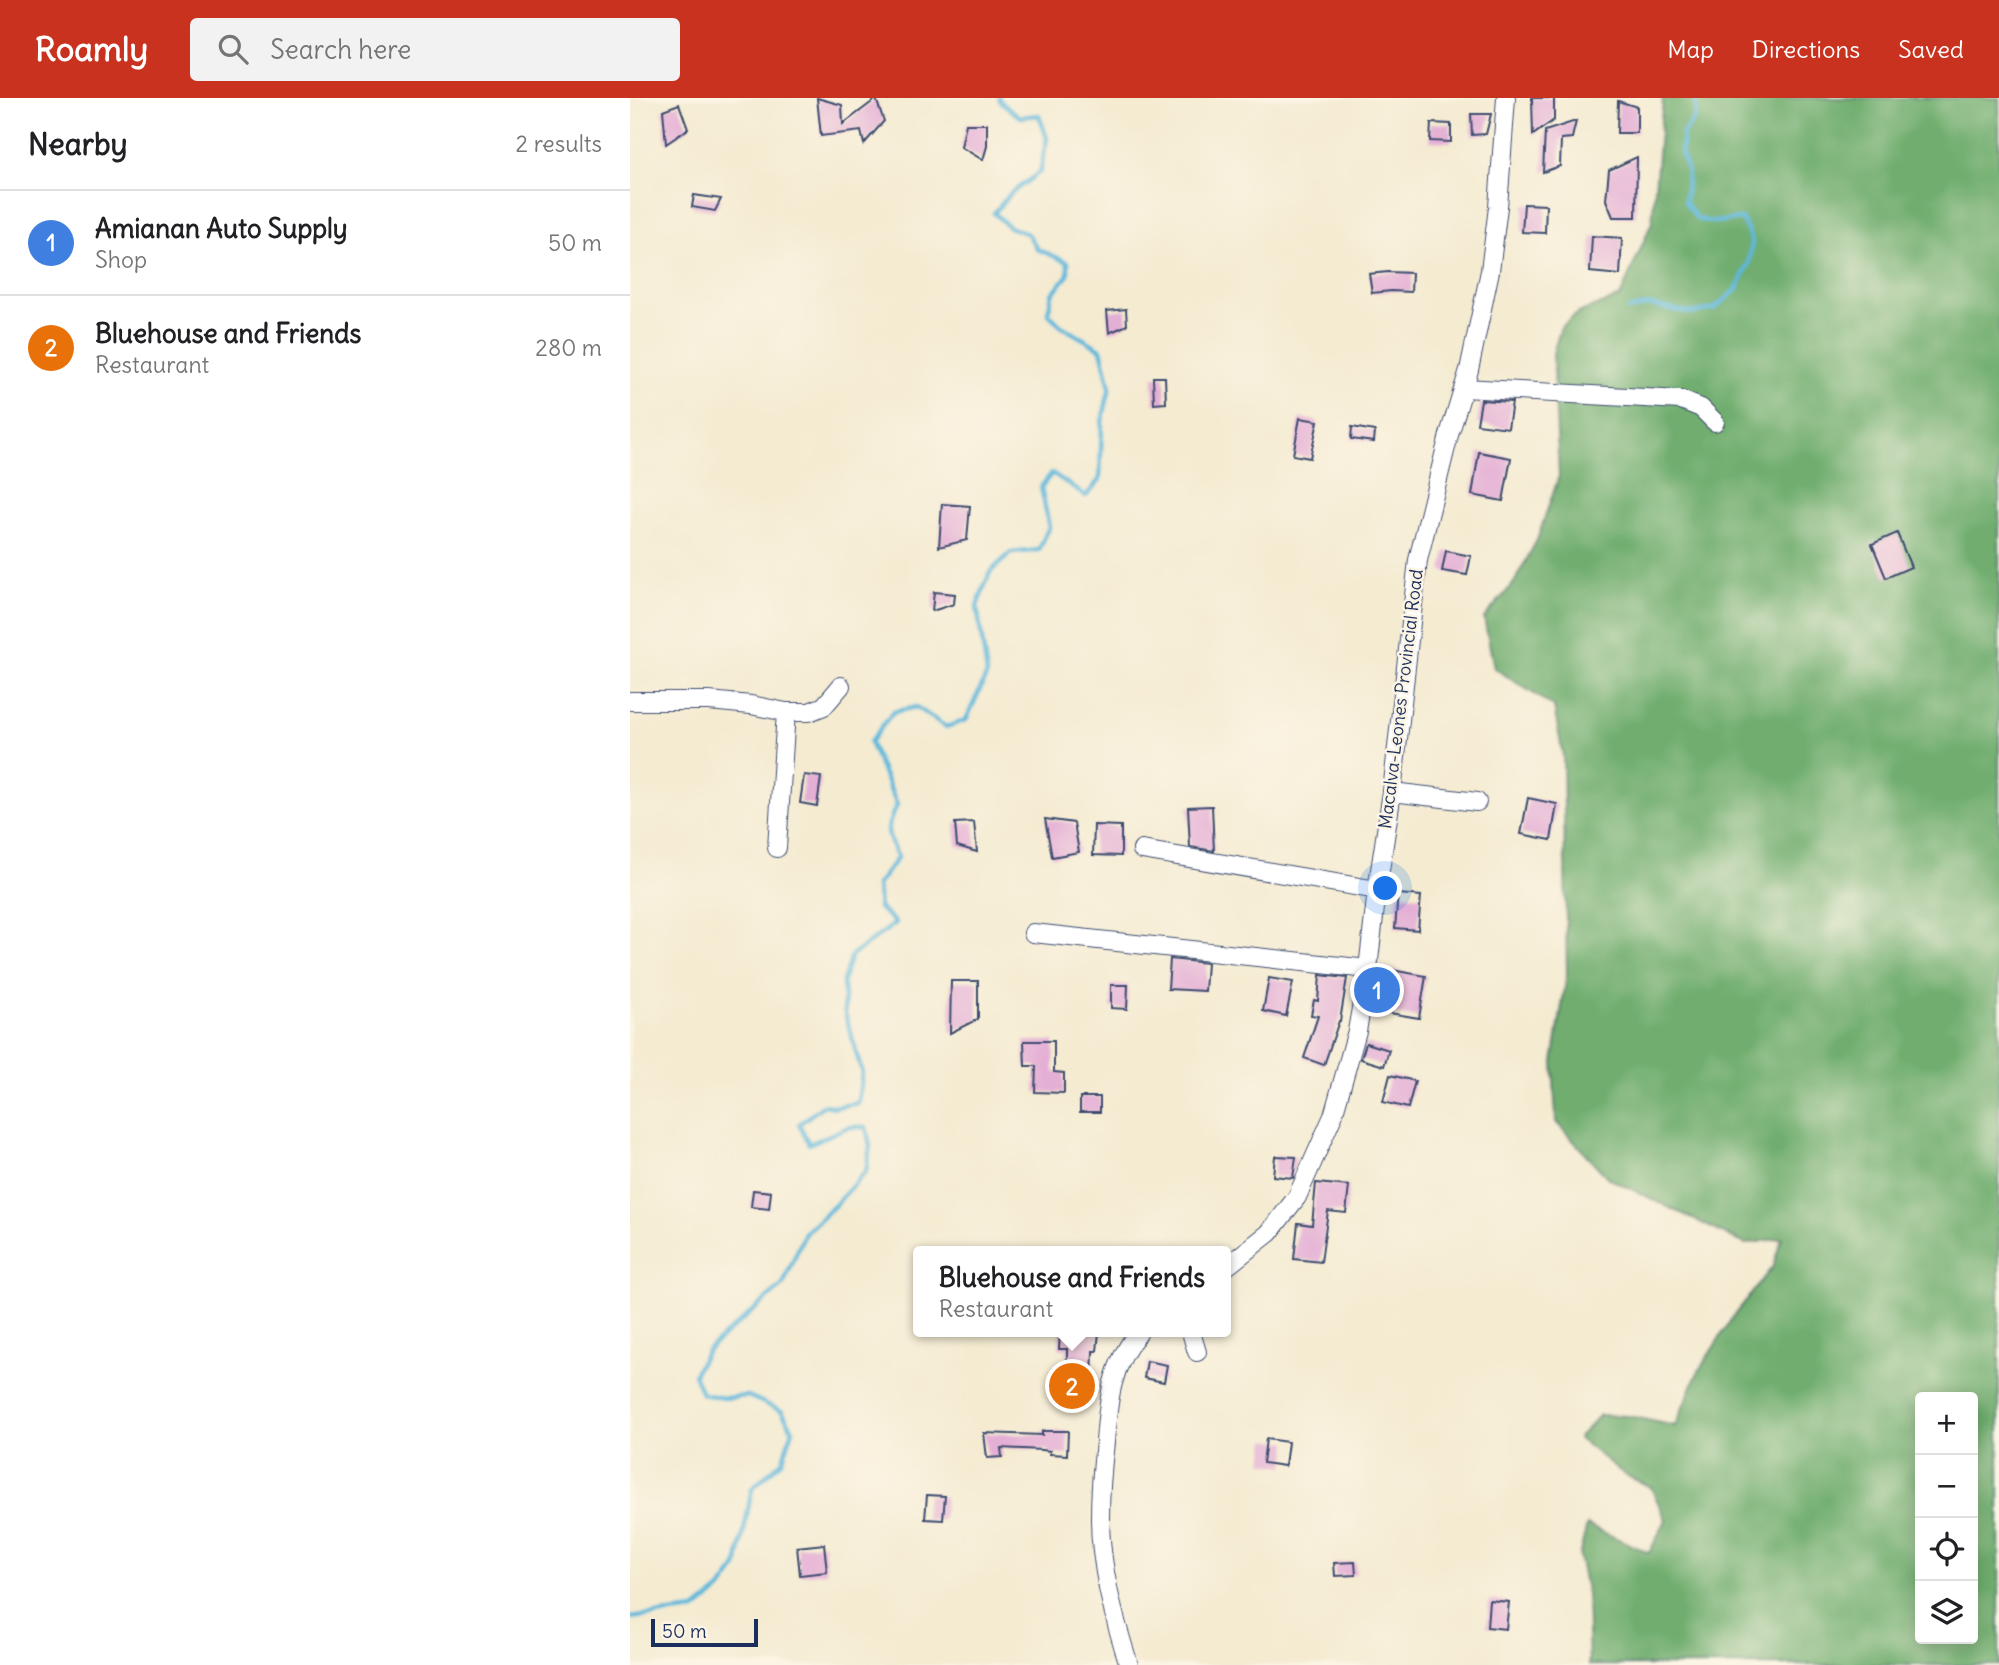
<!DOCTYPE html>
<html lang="en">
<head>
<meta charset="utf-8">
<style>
  :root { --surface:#fff; --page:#f2f2f2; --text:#202124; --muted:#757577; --line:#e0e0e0; --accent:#c8321e }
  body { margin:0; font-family:Delius,sans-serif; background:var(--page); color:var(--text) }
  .controls { position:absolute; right:21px; bottom:21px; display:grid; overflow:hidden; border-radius:7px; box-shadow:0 4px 18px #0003 }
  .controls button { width:63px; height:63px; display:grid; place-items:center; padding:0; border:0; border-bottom:2px solid var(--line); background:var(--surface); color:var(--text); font:35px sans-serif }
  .scale { position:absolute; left:21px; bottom:18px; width:107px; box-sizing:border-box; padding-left:7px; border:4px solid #1b2f5e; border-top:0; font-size:19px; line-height:24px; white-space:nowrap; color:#1b2f5e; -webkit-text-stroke:5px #fcf5e5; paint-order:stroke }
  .you { position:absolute; left:756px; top:791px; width:24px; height:24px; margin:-18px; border:5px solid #fff; border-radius:50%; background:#1a73e8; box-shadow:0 0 0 10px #1a73e833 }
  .badge { display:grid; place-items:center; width:46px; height:46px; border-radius:50%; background:var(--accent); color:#fff; font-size:23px; font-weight:700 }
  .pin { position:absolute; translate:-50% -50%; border:4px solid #fff; box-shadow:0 2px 7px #0006 }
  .popup { position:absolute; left:283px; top:1148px; width:318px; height:91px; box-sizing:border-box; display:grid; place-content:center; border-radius:7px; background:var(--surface); filter:drop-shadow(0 2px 5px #0005); font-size:23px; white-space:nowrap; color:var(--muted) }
  .popup b { font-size:26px; color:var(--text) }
  .popup::after { content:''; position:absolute; left:50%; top:100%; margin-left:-14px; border:14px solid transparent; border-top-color:var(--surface) }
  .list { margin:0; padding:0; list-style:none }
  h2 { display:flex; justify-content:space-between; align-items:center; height:91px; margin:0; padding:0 28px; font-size:30px }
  h2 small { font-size:23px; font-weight:400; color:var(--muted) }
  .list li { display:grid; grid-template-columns:46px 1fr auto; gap:21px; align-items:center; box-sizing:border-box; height:105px; padding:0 28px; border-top:2px solid var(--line) }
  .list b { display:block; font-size:26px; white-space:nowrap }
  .list p { margin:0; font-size:23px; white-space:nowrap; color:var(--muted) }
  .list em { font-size:23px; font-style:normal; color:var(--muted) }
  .icon { flex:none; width:38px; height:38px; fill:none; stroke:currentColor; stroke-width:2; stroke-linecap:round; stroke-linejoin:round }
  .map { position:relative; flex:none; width:1369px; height:1567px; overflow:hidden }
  header { display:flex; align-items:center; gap:42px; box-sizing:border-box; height:98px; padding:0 35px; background:var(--accent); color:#fff }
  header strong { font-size:33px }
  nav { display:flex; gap:38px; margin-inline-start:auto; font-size:24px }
  .search { width:490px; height:63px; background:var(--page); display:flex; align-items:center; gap:18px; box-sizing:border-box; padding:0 24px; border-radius:7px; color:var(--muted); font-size:26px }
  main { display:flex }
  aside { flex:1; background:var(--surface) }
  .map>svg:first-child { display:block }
  .forest { fill:#70ad6e; stroke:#466e66; stroke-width:2; fill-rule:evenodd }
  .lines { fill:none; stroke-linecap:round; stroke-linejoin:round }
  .stream { stroke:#5db8db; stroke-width:4.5 }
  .building { fill:#e4afd5 }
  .minor-casing { stroke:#3c4b6f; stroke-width:20 }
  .minor { stroke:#fff; stroke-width:18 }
  .labels { text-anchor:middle; stroke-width:5; stroke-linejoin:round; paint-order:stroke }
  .street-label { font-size:18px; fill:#1b2f5e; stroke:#fcf5e5 }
</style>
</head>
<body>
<header>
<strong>Roamly</strong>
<div class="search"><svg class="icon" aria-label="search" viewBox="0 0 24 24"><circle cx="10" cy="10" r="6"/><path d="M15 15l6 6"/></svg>Search here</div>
<nav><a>Map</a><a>Directions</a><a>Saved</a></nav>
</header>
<main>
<aside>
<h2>Nearby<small>2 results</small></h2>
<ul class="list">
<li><span class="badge" style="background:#3f7fe0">1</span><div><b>Amianan Auto Supply</b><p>Shop</p></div><em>50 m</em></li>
<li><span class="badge" style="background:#e8710a">2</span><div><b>Bluehouse and Friends</b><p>Restaurant</p></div><em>280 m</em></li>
</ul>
</aside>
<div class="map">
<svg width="1369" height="1567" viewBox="0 0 1369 1567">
  <rect width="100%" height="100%" fill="#fcf5e5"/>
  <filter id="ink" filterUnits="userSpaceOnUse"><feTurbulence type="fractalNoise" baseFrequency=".0143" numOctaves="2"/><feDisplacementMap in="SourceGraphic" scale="14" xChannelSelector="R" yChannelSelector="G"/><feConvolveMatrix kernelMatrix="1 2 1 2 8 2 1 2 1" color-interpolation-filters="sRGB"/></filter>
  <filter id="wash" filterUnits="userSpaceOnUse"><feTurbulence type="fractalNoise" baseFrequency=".00686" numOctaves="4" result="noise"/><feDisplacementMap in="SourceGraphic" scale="28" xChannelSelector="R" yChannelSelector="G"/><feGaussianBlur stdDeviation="1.57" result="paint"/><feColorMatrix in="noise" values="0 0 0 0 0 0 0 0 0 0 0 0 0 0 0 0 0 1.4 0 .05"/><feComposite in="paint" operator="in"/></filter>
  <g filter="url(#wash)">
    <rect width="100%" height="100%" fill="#f4ebd1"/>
    <!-- forest -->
    <path class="forest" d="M1033 0H1369V1567H959L957 1496 949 1458 957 1427 1019 1455 1036 1422 1021 1389 995 1377 948 1340 970 1317 999 1318 1045 1328 1068 1274 1102 1220 1143 1168 1152 1140 1115 1146 978 1080 926 1024 923 964 937 876 933 658 924 609 864 570 854 520 884 485 907 442 929 378 923 255 931 229 948 215 990 199 1022 124ZM1290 1299H1343V1541H1290Z"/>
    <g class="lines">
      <!-- stream -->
      <g class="stream">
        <path d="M998 212 1019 207 1061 215 1084 211 1106 192 1119 166 1122 143 1112 121 1083 124 1067 121 1055 104 1058 74 1051 55 1053 35 1065 19 1066 0"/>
        <path d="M0 1520 65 1512 90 1492 107 1469 122 1391 152 1363 163 1332 152 1313 118 1298 94 1300 72 1296 64 1276 77 1252 153 1187 175 1135 204 1108 236 1073 240 1048 236 1029H218L179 1046 169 1026 194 1007 206 1009 228 1005 232 975 215 915 213 883 221 858 266 825 249 810 247 787 268 759C255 736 255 730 267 707L240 644 263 614 286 609 316 629 336 622 357 576 347 508 360 474 381 455 409 452 419 429 411 389 422 375 456 398 470 381 472 324 480 289 471 251 431 228 418 215 422 196 438 177V164L407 151 398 136 379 129 364 115 381 95 410 74 417 40 409 17 390 19 371 4 369 0"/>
      </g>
    </g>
    <g id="blocks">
      <!-- building -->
      <g class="building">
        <path d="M187 0 212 7 213 26 246 1 254 23 234 46 231 33 191 38Z"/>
        <path d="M902 0H924V22L903 37Z"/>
        <path d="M988 3 1007 9V35H987Z"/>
        <path d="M49 6 58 31 36 46 33 12Z"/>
        <path d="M841 16H861L856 36 842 37Z"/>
        <path d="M946 23 942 40 931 41 930 68 913 74 915 33Z"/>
        <path d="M801 25 821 26V44L800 43Z"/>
        <path d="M336 26H357V48L353 62 331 49Z"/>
        <path d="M1007 59 1006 119H983L976 102 979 72Z"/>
        <path d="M64 97 91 101 85 113 62 109Z"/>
        <path d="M894 106 916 107 915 135 892 134Z"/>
        <path d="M962 138 992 140 990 177 960 174Z"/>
        <path d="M758 174 782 175 781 194 761 193 742 195 739 176Z"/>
        <path d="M496 211 497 227 479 235 477 213Z"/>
        <path d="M523 279H535L536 305 524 306Z"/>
        <path d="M851 302 882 304 878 330 847 326Z"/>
        <path d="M670 320 688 323 680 360 663 357Z"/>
        <path d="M722 329 745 333 744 344 721 341Z"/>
        <path d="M849 354 881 360 873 403 842 397Z"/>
        <path d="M312 406 340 408 337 442 309 449Z"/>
        <path d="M1267 435 1281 469 1256 480 1242 446Z"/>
        <path d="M816 453 841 458 837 477 812 473Z"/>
        <path d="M304 494 325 496 324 506 302 513Z"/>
        <path d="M174 677 191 679 187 708 170 705Z"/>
        <path d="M898 700 927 706 921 742 891 736Z"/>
        <path d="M582 708 584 753 560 749 558 709Z"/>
        <path d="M415 721 444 725 449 754 422 759Z"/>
        <path d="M344 724 347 754 327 748 325 725Z"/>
        <path d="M464 727 491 728V758L463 757Z"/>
        <path d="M768 796 791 798 788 832 765 830Z"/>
        <path d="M540 861 577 865 575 893 538 891Z"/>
        <path d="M750 870 796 878 789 920 742 912Z"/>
        <path d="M690 877 717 880 710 923H709L694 967 674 960 688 918 681 917 684 902 688 903Z"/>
        <path d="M639 880 663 884 656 918 633 913Z"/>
        <path d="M321 883H348V921L320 935Z"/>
        <path d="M481 887H498L497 911 481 910Z"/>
        <path d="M394 943H424V974L434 975V995L405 994 406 968H395Z"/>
        <path d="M736 945 759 952 754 968 731 961Z"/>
        <path d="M760 977 785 983 778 1010 753 1004Z"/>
        <rect x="450" y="999" width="20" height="15"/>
        <path d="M645 1058 666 1059 663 1080 643 1078Z"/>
        <path d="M686 1085 719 1088 716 1115 698 1113 691 1164 664 1161 668 1125 682 1127Z"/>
        <path d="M123 1092 141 1094 139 1111 121 1109Z"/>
        <path d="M430 1234H469L467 1253H463L462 1281H437V1251H429Z"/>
        <path d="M517 1263 537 1267 534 1284 514 1280Z"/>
        <path d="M412 1333H438L437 1357 420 1356V1353L412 1352 371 1350 372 1359 357 1360 354 1335 412 1337Z"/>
        <path d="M636 1341 658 1344 655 1368 633 1365Z"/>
        <path d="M297 1397 315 1398 313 1422 295 1421Z"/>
        <path d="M194 1446 197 1474 170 1477 167 1449Z"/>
        <path d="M725 1464 726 1477 705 1478 704 1465Z"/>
        <path d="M859 1502 879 1504 876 1531 857 1529Z"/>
      </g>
    </g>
  </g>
  <g filter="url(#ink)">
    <use href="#blocks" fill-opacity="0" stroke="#3c4b6f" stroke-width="2"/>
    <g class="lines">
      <defs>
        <g id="minor">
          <path d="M834 290 1051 302 1071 310 1085 324"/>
          <path d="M0 603H79L121 607 156 614H179L194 608 211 588"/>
          <path d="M762 694 847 704"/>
          <path d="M147 750 156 614"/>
          <path d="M512 752 747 792"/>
          <path d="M403 835 738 871"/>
          <path d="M596 1169 639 1135 667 1099 703 1018 727 933 738 871 747 792 762 694 788 462 819 337 839 272 860 173 868 109 876 0"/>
          <path d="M561 1234 567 1254"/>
          <path d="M499 1567C484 1520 470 1469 470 1420 470 1395 472 1369 475 1344 478 1303 481 1267 509 1234"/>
        </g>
      </defs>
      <!-- minor casing -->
      <use href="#minor" class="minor-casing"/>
      <!-- minor -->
      <use href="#minor" class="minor"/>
    </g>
  </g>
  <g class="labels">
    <!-- street labels -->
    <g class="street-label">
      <text transform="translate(771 601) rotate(-83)" y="6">Macalva-Leones Provincial Road</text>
    </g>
  </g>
</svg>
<div class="controls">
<button>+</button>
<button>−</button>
<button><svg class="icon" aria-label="locate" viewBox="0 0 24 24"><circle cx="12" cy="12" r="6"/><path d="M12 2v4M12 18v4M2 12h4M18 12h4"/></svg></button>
<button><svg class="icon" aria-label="layers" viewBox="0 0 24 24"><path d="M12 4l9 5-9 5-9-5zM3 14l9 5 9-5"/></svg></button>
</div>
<div class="scale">50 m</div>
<div class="you"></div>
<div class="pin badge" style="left:747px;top:892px;background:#3f7fe0">1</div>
<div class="pin badge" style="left:442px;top:1288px;background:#e8710a">2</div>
<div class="popup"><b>Bluehouse and Friends</b>Restaurant</div>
</div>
</main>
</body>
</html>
